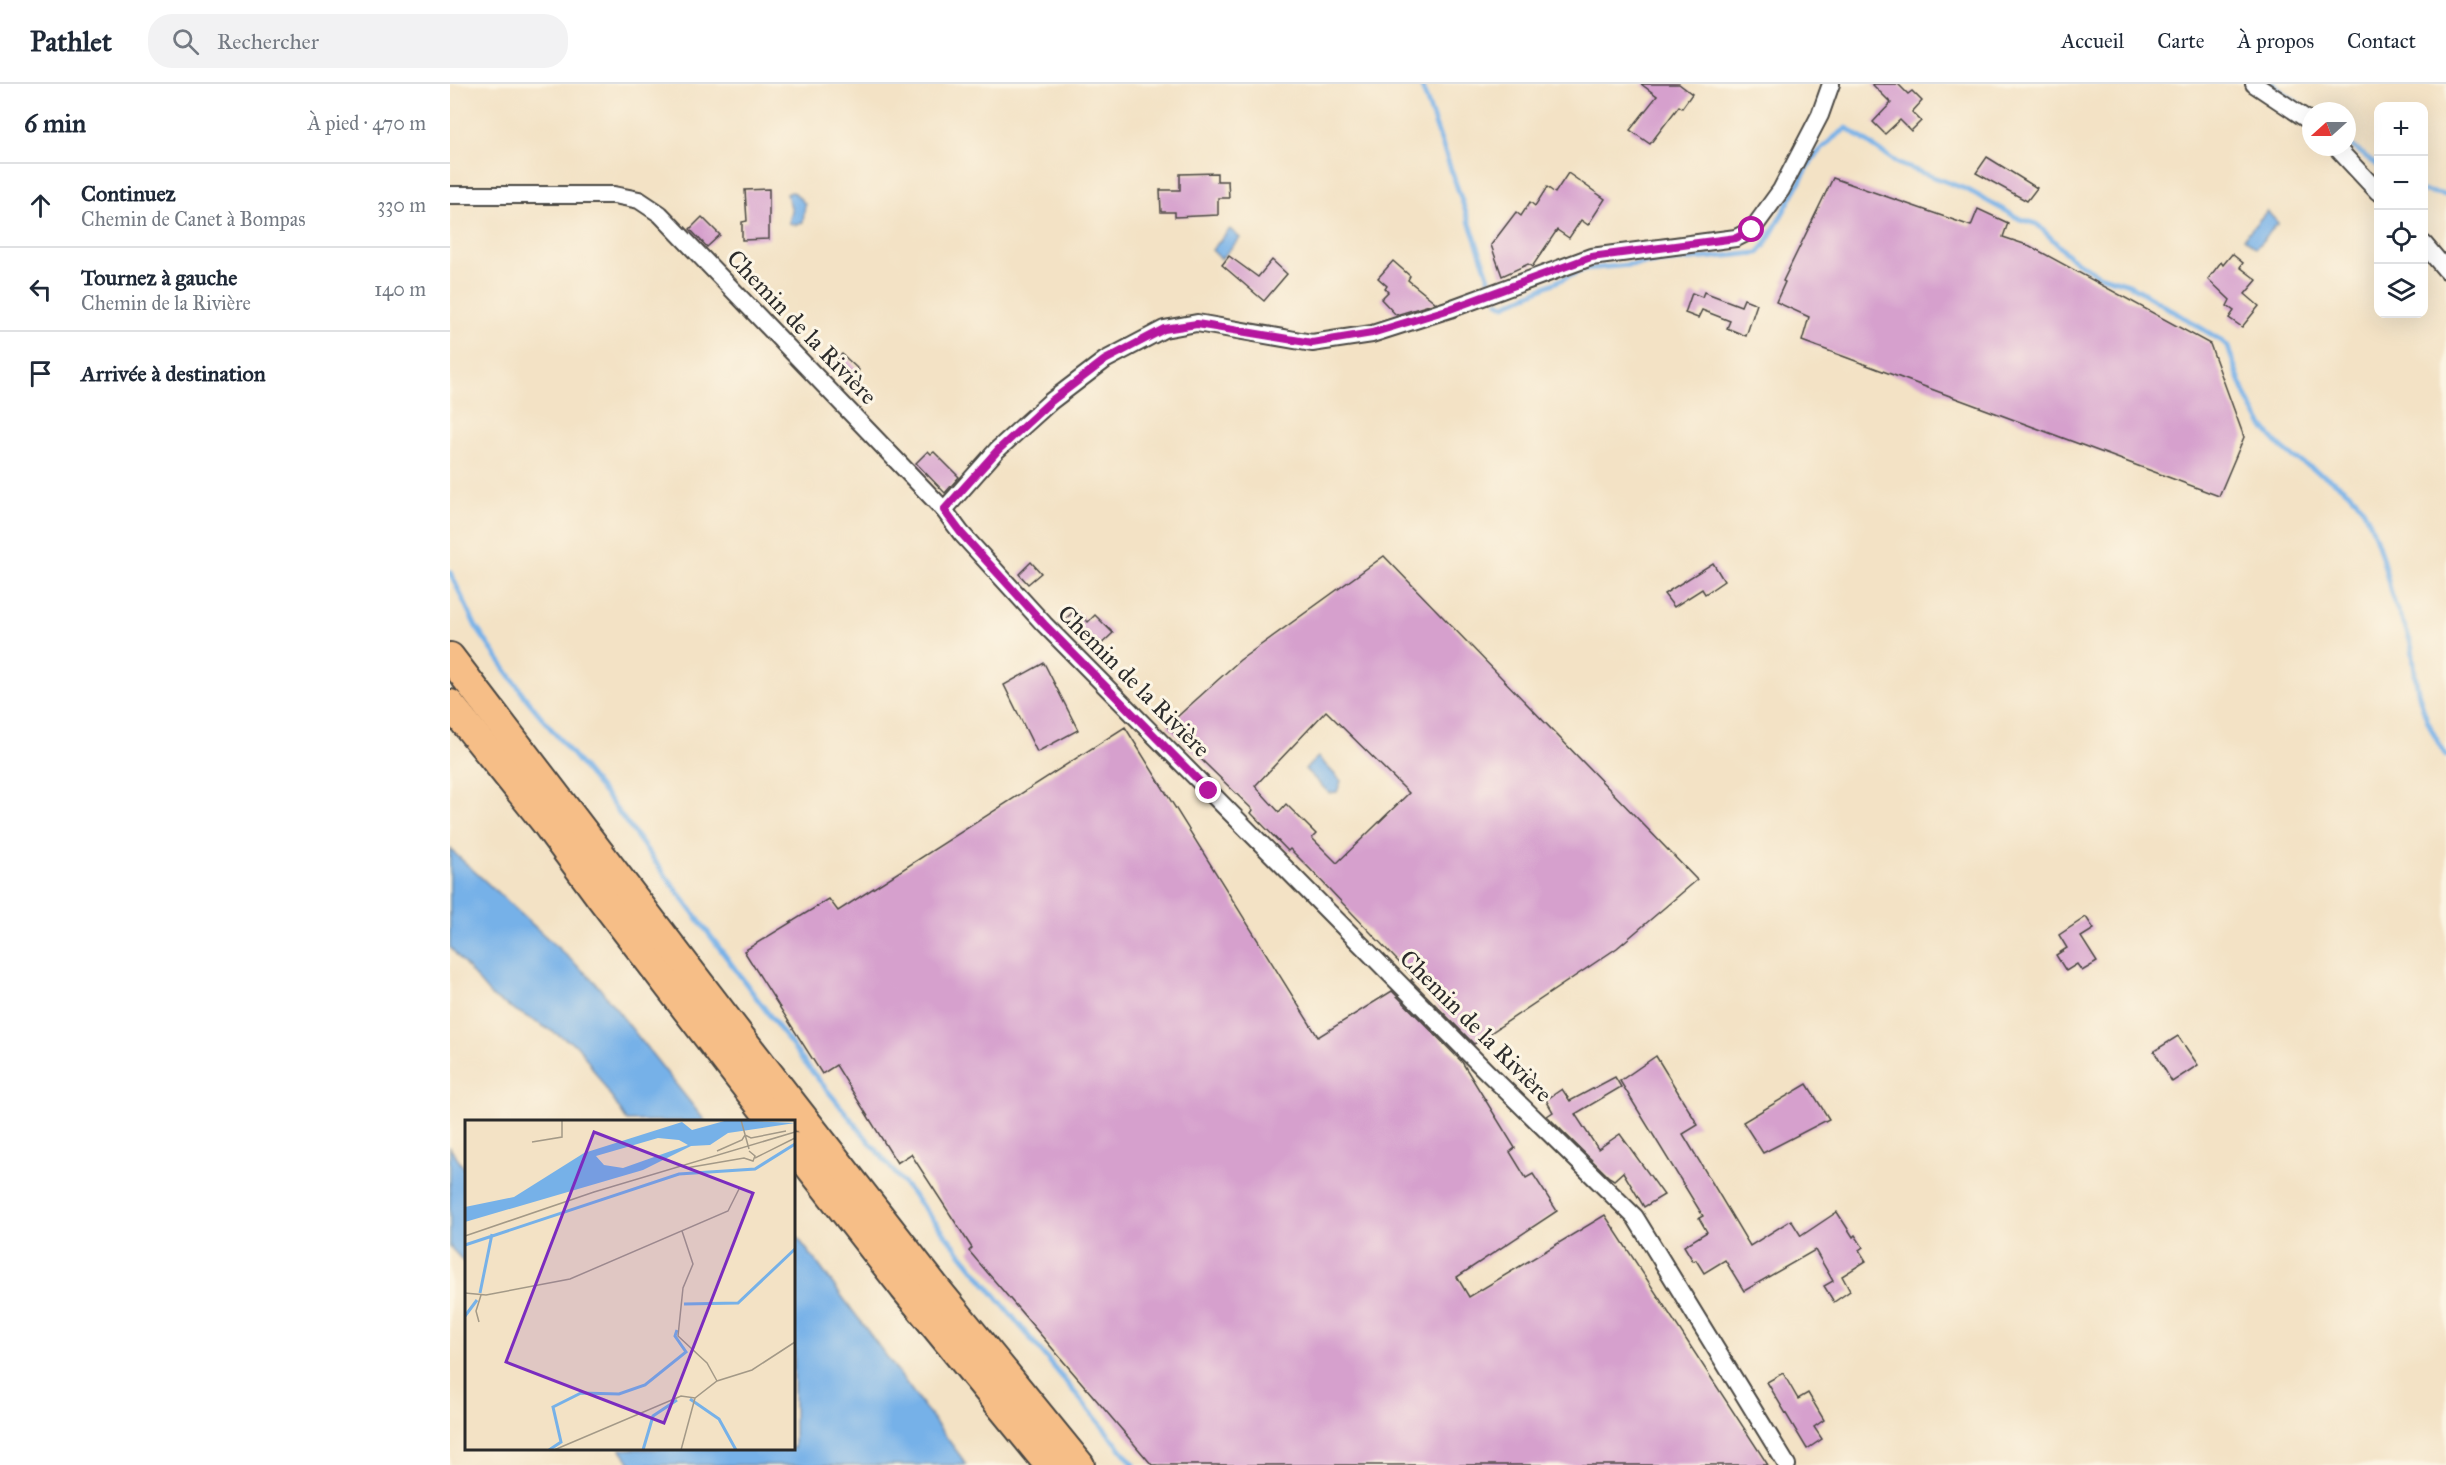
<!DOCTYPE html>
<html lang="fr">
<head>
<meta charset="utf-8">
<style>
  :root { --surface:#fff; --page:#f2f2f3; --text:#1f2937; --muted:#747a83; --line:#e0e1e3 }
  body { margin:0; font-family:"IM FELL Great Primer",serif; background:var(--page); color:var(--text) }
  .controls { position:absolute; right:18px; top:18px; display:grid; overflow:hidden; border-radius:12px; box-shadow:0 6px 24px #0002 }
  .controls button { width:54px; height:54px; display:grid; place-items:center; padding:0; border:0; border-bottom:2px solid var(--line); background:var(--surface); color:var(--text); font:30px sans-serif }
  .compass { position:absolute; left:1852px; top:18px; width:54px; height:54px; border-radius:50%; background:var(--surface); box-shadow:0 6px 24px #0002; rotate:249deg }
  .stop { position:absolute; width:18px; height:18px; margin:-14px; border:4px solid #b5179e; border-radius:50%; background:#fff }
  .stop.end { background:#b5179e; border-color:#fff; box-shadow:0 2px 6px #0008 }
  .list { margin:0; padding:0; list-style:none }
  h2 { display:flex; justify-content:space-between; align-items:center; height:78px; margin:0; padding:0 24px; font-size:26px }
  h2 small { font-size:20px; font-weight:400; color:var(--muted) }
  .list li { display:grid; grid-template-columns:39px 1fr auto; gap:18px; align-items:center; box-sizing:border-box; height:84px; padding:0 24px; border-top:2px solid var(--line) }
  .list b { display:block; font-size:22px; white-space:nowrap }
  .list p { margin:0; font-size:20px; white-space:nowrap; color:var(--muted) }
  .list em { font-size:20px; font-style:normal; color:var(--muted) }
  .icon { flex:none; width:33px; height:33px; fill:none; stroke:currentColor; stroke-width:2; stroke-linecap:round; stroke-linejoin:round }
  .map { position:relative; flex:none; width:1996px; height:1381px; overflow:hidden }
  header { display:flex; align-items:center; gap:36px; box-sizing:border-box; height:84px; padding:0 30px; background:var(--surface); border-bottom:2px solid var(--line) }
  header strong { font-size:28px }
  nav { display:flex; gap:33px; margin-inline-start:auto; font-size:21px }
  .search { width:420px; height:54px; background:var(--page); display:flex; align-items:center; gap:15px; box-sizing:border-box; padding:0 21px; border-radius:24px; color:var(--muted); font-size:22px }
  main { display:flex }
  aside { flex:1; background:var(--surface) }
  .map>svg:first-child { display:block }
  .water { fill:#76b1e8; stroke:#506e8a; stroke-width:1.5 }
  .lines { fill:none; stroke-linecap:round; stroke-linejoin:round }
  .stream { stroke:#76b1e8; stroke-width:5 }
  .building { fill:#d6a0cd; fill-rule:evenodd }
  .minor-casing { stroke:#494642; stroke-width:20 }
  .trunk-casing { stroke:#494642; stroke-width:32 }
  .minor { stroke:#fff; stroke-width:16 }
  .trunk { stroke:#f6be87; stroke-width:28 }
  .route { stroke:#b5179e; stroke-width:8 }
  .labels { text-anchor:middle; stroke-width:6; stroke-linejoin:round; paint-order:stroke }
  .street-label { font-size:24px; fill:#2b2b2b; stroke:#fcf5e5 }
  .inset-river { fill:none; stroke:#76b1e8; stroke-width:3 }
  .inset-road { fill:none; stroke:#a39987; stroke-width:1.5 }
  .view { fill:#7b2cbf; fill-opacity:0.15; stroke:#7b2cbf; stroke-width:3 }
  .inset-edge { fill:none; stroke:#2b2b2b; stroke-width:3 }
</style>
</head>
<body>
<header>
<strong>Pathlet</strong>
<div class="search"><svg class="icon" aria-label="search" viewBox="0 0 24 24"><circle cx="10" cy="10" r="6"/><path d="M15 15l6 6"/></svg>Rechercher</div>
<nav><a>Accueil</a><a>Carte</a><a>À propos</a><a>Contact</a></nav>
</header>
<main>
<aside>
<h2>6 min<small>À pied · 470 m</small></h2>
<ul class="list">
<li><svg class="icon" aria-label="ahead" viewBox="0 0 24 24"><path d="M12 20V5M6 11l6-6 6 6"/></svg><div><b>Continuez</b><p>Chemin de Canet à Bompas</p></div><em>330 m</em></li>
<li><svg class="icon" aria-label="left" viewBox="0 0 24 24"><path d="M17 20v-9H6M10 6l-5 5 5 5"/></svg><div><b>Tournez à gauche</b><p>Chemin de la Rivière</p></div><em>140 m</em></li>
<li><svg class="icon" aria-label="arrive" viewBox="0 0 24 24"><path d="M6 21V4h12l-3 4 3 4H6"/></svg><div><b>Arrivée à destination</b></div></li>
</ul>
</aside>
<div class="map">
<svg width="1996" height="1381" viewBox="0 0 1996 1381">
  <rect width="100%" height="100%" fill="#fcf5e5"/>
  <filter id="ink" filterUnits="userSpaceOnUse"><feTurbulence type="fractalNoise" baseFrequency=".0167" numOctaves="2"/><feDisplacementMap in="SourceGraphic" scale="12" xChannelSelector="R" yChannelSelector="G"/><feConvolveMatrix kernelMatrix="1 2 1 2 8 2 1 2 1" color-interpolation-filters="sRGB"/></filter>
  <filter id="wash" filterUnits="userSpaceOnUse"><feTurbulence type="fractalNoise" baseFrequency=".008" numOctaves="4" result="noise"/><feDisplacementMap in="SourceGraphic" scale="24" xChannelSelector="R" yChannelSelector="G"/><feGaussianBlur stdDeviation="1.35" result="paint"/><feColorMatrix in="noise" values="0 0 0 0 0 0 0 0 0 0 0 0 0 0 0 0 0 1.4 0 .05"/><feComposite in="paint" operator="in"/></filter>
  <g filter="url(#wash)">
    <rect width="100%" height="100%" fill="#f3e2c5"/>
    <!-- water -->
    <g class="water">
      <path d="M341 108 345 109 355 120 353 138 346 141 339 139 342 127 337 110Z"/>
      <path d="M1817 127 1828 139 1806 164 1794 154Z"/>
      <path d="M780 145 790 154 771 175 762 166Z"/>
      <path d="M868 673 891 697 887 708 879 709 855 685Z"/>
      <path d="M0 765 144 897 255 1037H177L128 962 42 913 0 863Z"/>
      <path d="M0 1064 16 1087V1180L0 1163Z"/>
      <path d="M344 1149 368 1180 517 1381H182L170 1365 344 1364Z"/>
    </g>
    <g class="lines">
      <!-- stream -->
      <g class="stream">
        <path d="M971 0 1039 194"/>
        <path d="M1822 0 1848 20"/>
        <path d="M1897 58 1928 82"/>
        <path d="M1974 107 1996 111"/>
        <path d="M1048 218 1055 221 1135 185 1308 169 1315 161 1363 74 1382 55 1397 44 1449 80 1518 106 1570 135 1587 140 1620 173 1631 180 1649 191 1679 200 1772 257 1778 263C1791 303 1807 347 1842 372 1862 386 1895 400 1909 419 1925 441 1935 483 1941 509 1946 527 1957 543 1961 560 1964 572 1964 585 1966 597 1971 626 1981 647 1996 672"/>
        <path d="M0 488 26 543 75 613 158 714 355 979 684 1381"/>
      </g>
    </g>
    <g id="blocks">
      <!-- building -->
      <g class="building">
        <path d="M1191 0H1229L1242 10 1232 24 1229 22 1200 60 1180 46 1207 12Z"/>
        <path d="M1422 0H1448L1458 10 1462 7 1472 17 1462 28 1471 37 1461 47 1450 36 1435 50 1423 38 1441 19Z"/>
        <path d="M1537 73 1587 104 1577 117 1526 89Z"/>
        <path d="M767 89V97H778L779 114H768V131L725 133V128H711L710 106H730V90Z"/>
        <path d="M1118 89 1155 115 1138 141 1131 136 1119 154 1107 146 1082 183 1078 180 1052 192 1041 161 1066 128 1071 132 1080 118 1085 122 1097 103 1105 109Z"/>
        <path d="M1383 94 1521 142 1528 125 1558 139 1553 153 1580 162 1760 260 1794 353 1769 412 1352 257 1359 233 1326 218 1335 198 1333 197Z"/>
        <path d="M319 105V155L292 156V138L297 137 295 106Z"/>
        <path d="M252 133 270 151 257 163 240 145Z"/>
        <path d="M1782 170 1793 179 1790 183 1807 196 1795 210 1809 222 1792 243 1779 234 1784 227 1777 222 1780 216 1758 195 1771 178 1773 181Z"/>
        <path d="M779 172 808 193 822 176 837 190 814 217 772 181Z"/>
        <path d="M943 177 960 192 958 196 986 219 946 231 931 215 938 208 935 205 937 202 928 194Z"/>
        <path d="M1254 208 1291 222 1294 215 1307 220 1296 252 1277 244 1280 237 1252 226 1248 234 1235 229 1242 209 1252 213Z"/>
        <path d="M392 270 409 286 395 299 379 283Z"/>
        <path d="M478 367 481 370 484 368 509 393 495 409 466 379Z"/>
        <path d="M934 472 1247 796 1167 864 1024 960 961 896 964 894 860 785 840 765 838 767 801 729 803 726 717 642 790 576ZM876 627 959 709 887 779 862 754 866 750 836 720 829 728 805 702Z"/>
        <path d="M581 478 591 489 578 500 569 490Z"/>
        <path d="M1263 479 1274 497 1255 510 1252 505 1224 523 1214 510Z"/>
        <path d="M626 526 638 538 645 531 663 549 645 566 615 535Z"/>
        <path d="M594 579 628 646 587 668 554 601Z"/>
        <path d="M675 643 868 953 942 907 1012 978 1065 1064 1060 1068 1076 1094 1083 1090 1107 1127 1007 1193 1019 1213 1155 1131 1318 1381H702L519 1167 522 1164 461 1070 447 1079 386 981 372 990 294 867 379 815 388 827Z"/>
        <path d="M1636 833 1644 845 1631 853 1647 878 1632 887 1627 880 1616 887 1606 871 1617 864 1609 851Z"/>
        <path d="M1728 952 1748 981 1722 998 1704 967Z"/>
        <path d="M1206 972 1248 1041 1233 1050 1300 1162 1341 1136 1351 1152 1387 1128 1403 1153 1405 1151 1413 1163 1409 1166 1416 1177 1392 1192 1400 1207 1384 1218 1374 1202 1383 1197 1365 1166 1294 1207 1275 1176 1254 1189 1246 1176 1243 1177 1234 1162 1257 1148 1249 1134 1253 1132 1170 997Z"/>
        <path d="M1165 993 1171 1003 1125 1030 1148 1065 1170 1050 1214 1111 1194 1123 1173 1088 1164 1096 1159 1093 1097 1032 1103 1028 1096 1016 1112 1005 1120 1017Z"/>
        <path d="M1357 1000 1379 1035 1313 1069 1293 1038Z"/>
        <path d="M1333 1289 1348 1315 1358 1309 1374 1336 1364 1343 1372 1355 1357 1365 1317 1298Z"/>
      </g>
    </g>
  </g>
  <g filter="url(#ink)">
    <use href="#blocks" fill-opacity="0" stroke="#494642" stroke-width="1.5"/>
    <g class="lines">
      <defs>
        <g id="minor">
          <path d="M1804 0 1861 38"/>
          <path d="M1886 63 1928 108"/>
          <path d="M0 111H164L189 116 210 130 494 426 511 449 594 540 1036 987 1185 1133 1337 1381"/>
          <path d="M1974 160 1996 186"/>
          <path d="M494 426 547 366 600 318 655 276 714 245 747 239 862 259 922 250 1000 225 1141 173 1286 154 1302 146 1331 106 1370 31 1381 0"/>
        </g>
        <g id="trunk">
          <path d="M0 573 298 963 485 1203 630 1381"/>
          <path d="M0 620 95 738 151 814 323 1038"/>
          <path d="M344 1063 454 1204 599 1381"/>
        </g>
      </defs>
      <!-- minor casing -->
      <use href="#minor" class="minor-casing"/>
      <!-- trunk casing -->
      <use href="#trunk" class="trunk-casing"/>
      <!-- minor -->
      <use href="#minor" class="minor"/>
      <!-- trunk -->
      <use href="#trunk" class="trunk"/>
    </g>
  </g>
  <g class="lines" filter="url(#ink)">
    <!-- route -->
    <path class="route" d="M759 707 594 540 511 449 494 426 548 366 600 318 655 276 714 245 747 240 862 259 922 249 1000 225 1141 173 1286 154 1302 146"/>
  </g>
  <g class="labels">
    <!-- street labels -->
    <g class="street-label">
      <text transform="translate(352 243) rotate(46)" y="8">Chemin de la Rivière</text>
      <text transform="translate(684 597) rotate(45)" y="8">Chemin de la Rivière</text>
      <text transform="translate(1026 942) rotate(45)" y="8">Chemin de la Rivière</text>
    </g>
  </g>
  <!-- overview -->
  <g transform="translate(15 1036)">
    <rect width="330" height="330" fill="#f3e2c5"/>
    <path d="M263 0 330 3 263 13 245 25 226 26 178 50 0 102V87L49 77 119 33 217 2 227 10ZM193 18 214 20 223 25 158 48 139 45 131 36Z" fill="#76b1e8" fill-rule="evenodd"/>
    <path class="inset-river" d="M0 125 214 54 290 49 330 24M15 173 27 114M219 184 273 183 330 129M0 196 12 180M225 279 254 299 271 330M84 330 96 322 88 287 116 273 154 274 180 265 221 232 210 216 212 210M178 330 188 296 212 280"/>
    <path class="inset-road" d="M276 0 284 29M67 22 97 17V0M252 31 277 20 280 15 286 18 321 11M290 38 330 18M221 48 279 38 288 41 290 36 284 31M217 111 228 144 218 168 213 216 242 243 252 261M0 116 129 72 330 12M0 173 21 175 105 159 263 91 275 67M14 202 11 191 16 175M89 330 216 276 230 278 252 261 287 250 330 222M216 330 230 278"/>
    <path class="view" d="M129 12 288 73 199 303 41 242Z"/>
    <rect width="330" height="330" class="inset-edge"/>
  </g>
</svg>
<div class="controls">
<button>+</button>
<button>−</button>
<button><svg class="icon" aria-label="locate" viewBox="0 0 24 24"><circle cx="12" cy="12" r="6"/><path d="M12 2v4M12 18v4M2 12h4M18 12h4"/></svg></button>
<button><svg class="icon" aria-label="layers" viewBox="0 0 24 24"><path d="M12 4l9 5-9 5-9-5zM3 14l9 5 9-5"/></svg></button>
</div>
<svg class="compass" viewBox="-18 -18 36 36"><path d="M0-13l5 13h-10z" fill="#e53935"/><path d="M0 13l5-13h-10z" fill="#747a83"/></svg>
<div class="stop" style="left:1302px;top:146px"></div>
<div class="stop end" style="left:759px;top:707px"></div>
</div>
</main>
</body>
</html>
